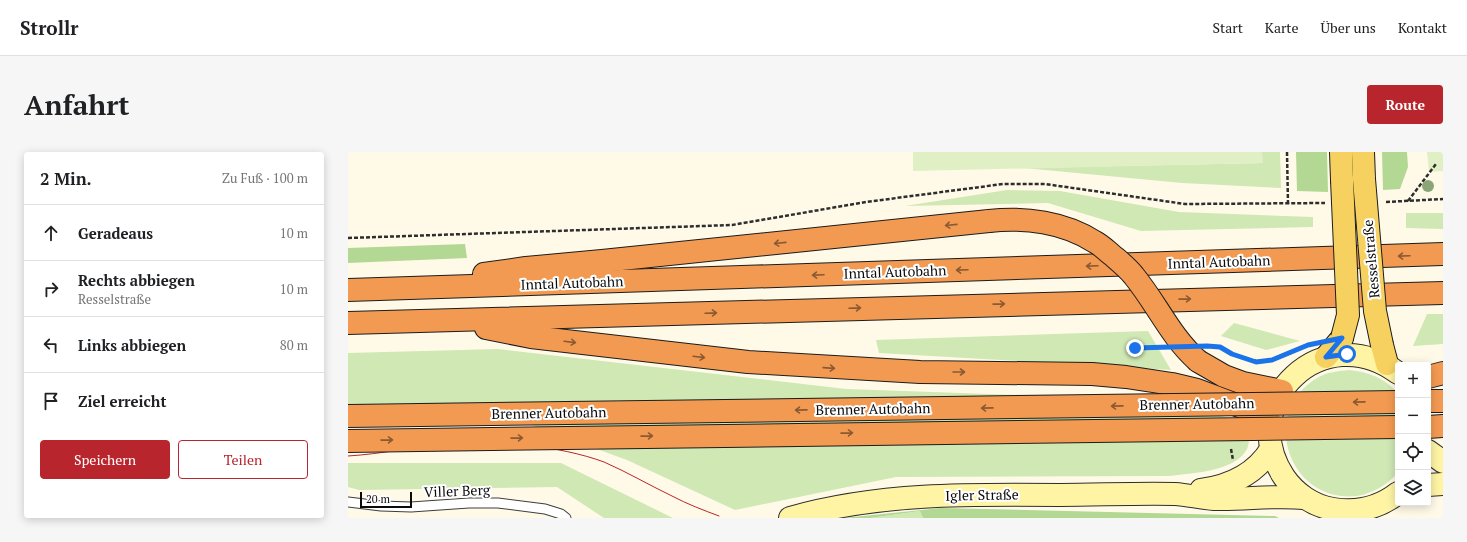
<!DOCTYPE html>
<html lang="de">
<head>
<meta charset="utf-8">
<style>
  :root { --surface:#fff; --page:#f6f6f6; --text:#202124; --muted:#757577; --line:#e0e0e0; --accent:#b8252d }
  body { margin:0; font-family:"PT Serif",serif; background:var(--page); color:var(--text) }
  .controls { position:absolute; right:12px; bottom:12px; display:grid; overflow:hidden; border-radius:4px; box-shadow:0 2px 10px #0003 }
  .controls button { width:36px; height:36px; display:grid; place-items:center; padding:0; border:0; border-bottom:1px solid var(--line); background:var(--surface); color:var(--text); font:20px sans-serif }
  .scale { position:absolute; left:12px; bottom:10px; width:52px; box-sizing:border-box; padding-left:4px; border:2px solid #0b0b0b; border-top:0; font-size:11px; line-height:14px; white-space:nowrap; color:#0b0b0b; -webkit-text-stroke:3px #fff; paint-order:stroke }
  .stop { position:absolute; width:12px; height:12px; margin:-9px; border:3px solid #1a73e8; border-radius:50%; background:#fff }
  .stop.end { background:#1a73e8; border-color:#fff; box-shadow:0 1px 4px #0008 }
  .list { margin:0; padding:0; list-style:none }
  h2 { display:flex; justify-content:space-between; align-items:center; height:52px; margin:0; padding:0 16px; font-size:17px }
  h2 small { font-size:13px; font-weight:400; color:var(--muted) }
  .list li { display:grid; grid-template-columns:26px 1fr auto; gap:12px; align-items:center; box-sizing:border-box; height:56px; padding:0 16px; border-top:1px solid var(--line) }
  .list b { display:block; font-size:15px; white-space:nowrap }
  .list p { margin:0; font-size:13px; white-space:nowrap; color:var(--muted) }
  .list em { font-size:13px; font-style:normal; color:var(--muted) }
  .actions { display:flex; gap:8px; padding:12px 16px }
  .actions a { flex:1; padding:9px 0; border:1px solid var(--accent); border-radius:4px; text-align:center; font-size:14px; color:var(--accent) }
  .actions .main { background:var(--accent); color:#fff }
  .icon { flex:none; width:22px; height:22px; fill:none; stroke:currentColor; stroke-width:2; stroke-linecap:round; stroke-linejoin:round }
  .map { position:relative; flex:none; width:1095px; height:366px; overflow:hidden; border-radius:4px }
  header { display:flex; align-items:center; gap:24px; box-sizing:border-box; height:56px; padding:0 20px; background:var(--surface); border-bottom:1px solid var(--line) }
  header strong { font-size:19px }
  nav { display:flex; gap:22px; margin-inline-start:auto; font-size:14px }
  .intro { display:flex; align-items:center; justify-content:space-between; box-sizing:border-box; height:96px; padding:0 24px }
  h1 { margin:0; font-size:28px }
  .button { padding:10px 18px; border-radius:4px; background:var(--accent); color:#fff; font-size:14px; font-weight:700 }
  main { display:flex; gap:24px; padding:0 24px }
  aside { flex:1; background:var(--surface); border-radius:4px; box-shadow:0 2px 10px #0003 }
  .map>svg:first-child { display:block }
  .green { fill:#cfe8b4 }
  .forest { fill:#b3d893 }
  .pitch { fill:#e1efc5 }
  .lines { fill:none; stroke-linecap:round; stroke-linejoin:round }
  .service-casing { stroke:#3e3e3e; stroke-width:11 }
  .secondary-casing { stroke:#2d2d2d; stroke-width:24 }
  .primary-casing { stroke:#1c1c1c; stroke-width:24 }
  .motorway-casing { stroke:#1c1c1c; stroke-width:24 }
  .path { stroke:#2d2d2d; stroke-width:2.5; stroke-dasharray:4 2; stroke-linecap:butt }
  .service { stroke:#fff; stroke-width:9 }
  .secondary { stroke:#fef4a4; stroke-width:22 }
  .primary { stroke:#f7d160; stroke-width:22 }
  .motorway { stroke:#f39a52; stroke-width:22 }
  .tram { stroke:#b8252d; stroke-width:1 }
  .primary-bridge-casing { stroke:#1c1c1c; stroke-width:24; stroke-linecap:butt }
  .motorway-bridge-casing { stroke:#1c1c1c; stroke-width:24; stroke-linecap:butt }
  .primary-bridge { stroke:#f7d160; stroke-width:22 }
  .motorway-bridge { stroke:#f39a52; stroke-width:22 }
  .tree { fill:#8aa678 }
  .oneway { stroke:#8b5a32 }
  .route { stroke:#1a73e8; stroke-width:5 }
  .labels { text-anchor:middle; stroke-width:4; stroke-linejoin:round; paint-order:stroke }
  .street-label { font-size:14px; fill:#0b0b0b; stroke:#fff }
</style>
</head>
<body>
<header>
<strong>Strollr</strong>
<nav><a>Start</a><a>Karte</a><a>Über uns</a><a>Kontakt</a></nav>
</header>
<div class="intro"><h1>Anfahrt</h1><a class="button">Route</a></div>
<main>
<aside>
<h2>2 Min.<small>Zu Fuß · 100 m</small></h2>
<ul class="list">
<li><svg class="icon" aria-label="ahead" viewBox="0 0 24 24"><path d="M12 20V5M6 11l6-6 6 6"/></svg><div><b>Geradeaus</b></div><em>10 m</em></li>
<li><svg class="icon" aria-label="right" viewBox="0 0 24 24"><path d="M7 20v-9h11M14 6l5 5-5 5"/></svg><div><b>Rechts abbiegen</b><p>Resselstraße</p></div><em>10 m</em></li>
<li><svg class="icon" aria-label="left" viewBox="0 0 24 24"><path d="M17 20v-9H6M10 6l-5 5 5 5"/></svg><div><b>Links abbiegen</b></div><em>80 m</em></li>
<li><svg class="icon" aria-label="arrive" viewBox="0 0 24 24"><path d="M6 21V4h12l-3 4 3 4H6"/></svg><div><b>Ziel erreicht</b></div></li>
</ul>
<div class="actions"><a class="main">Speichern</a><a>Teilen</a></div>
</aside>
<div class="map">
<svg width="1095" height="366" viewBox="0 0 1095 366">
  <rect width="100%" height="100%" fill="#fffae8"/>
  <!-- green -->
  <g class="green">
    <path d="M914 0H932L933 36 834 31 676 16 914 11Z"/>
    <path d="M659 38 712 39 831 60 965 65V75L793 79 700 51 557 54Z"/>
    <path d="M1058 61H1095V77L1058 76Z"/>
    <path d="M1079 162H1095V192L1065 194Z"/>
    <path d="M886 171 952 189 918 198 873 184Z"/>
    <path d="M800 179 823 218 531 201 528 188Z"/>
    <path d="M150 197 498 237 820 248 900 272C901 280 902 290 899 297 887 320 844 321 821 324L548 325 387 358 279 308 178 271 0 269V201Z"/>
    <path d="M1001 218C1020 220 1038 226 1050 242V320C1040 333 1025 341 1009 344 941 352 910 261 969 226 979 220 990 219 1001 218Z"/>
    <path d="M0 311H213L325 366H256L209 335 11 338 0 335Z"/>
    <path d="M572 359 575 366H522Z"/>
  </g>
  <!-- forest -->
  <g class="forest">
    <path d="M948 0H979L980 40 949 39Z"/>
    <path d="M1034 0H1059L1060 15 1052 37 1035 38Z"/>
    <path d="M117 92 119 106 0 111V96Z"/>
    <path d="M593 356 927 364 931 366H575L572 359 522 366H495Z"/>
  </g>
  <!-- pitch -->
  <g class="pitch">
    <path d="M565 0H914L915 11 565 19Z"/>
    <path d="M1079 0H1095V19L1081 20Z"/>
  </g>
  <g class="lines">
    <defs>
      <path id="service" d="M0 350 33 354 63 355 121 351H150L197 357 213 362 218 366"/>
      <g id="secondary">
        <path d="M1050 221C976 165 886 250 936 325 947 341 965 354 985 357 1009 361 1031 356 1050 341"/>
        <path d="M1080 299 1095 310"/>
        <path d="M1080 333 1095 332"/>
        <path d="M853 338C882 334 907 323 923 297"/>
        <path d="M442 366C529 341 621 342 712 343 750 343 788 341 827 342 840 343 853 346 866 347 896 348 926 343 956 346"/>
      </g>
      <g id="primary">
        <path d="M993 0 994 28"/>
        <path d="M1015 0 1016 27"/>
        <path d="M1034 193 1039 212"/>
        <path d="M978 205 994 186"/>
      </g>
      <g id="motorway">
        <path d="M136 122 178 116 254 109 641 69"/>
        <path d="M0 138 1095 102"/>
        <path d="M0 171 1095 141"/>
        <path d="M138 176 183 185 400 210 572 220 744 222 778 225 824 232 849 238 894 255 922 270"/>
        <path d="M850 209 876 224 895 231 934 239"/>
        <path d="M1080 225 1095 221"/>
        <path d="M1080 275 1095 274"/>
      </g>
    </defs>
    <!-- service casing -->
    <use href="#service" class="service-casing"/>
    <!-- secondary casing -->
    <use href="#secondary" class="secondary-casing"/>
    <!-- primary casing -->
    <use href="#primary" class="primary-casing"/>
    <!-- motorway casing -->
    <use href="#motorway" class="motorway-casing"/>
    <!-- path -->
    <g class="path">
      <path d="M939 0 940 52"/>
      <path d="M1060 49 1088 12"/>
      <path d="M1038 50 1095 47"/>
      <path d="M0 86 384 73 518 50 655 32H697L837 52 977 51"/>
      <path d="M865 194C873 195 878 199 885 202 911 213 921 210 945 200"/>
      <path d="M787 196 812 195"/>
      <path d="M883 297 885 308"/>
    </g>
    <!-- service -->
    <use href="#service" class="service"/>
    <!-- secondary -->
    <use href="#secondary" class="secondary"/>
    <!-- primary -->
    <use href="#primary" class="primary"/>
    <!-- motorway -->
    <use href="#motorway" class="motorway"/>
    <!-- tram -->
    <path class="tram" d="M0 304C33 302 66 295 100 291 145 287 213 294 256 310 279 320 301 333 324 344 339 352 355 358 371 364"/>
    <defs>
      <g id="primary-bridge">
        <path d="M1016 27 1027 159 1034 193"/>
        <path d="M994 186 1000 163 994 28"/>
      </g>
      <g id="motorway-bridge">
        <path d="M641 69C677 65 716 70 747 90 753 93 759 99 764 103 771 109 780 116 786 124 809 152 822 184 850 209"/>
        <path d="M1080 249H1095"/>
        <path d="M0 264 1050 250"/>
        <path d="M0 289 1050 275"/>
      </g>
    </defs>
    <!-- primary-bridge casing -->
    <use href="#primary-bridge" class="primary-bridge-casing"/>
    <!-- motorway-bridge casing -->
    <use href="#motorway-bridge" class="motorway-bridge-casing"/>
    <!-- primary-bridge -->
    <use href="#primary-bridge" class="primary-bridge"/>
    <!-- motorway-bridge -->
    <use href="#motorway-bridge" class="motorway-bridge"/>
  </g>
  <!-- trees -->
  <circle class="tree" cx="1080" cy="34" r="6"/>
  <!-- one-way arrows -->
  <defs><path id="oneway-shaft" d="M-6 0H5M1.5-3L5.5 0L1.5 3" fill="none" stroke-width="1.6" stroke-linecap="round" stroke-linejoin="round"/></defs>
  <g class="oneway">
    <use href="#oneway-shaft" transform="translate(603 73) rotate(174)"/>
    <use href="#oneway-shaft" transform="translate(432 91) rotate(174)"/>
    <use href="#oneway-shaft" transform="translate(1056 104) rotate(178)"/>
    <use href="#oneway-shaft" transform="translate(744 114) rotate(178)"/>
    <use href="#oneway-shaft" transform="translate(614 118) rotate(178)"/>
    <use href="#oneway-shaft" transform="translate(470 123) rotate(178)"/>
    <use href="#oneway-shaft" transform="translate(837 147) rotate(-1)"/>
    <use href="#oneway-shaft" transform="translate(651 152) rotate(-1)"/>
    <use href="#oneway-shaft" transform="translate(507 156) rotate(-2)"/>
    <use href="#oneway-shaft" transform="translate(363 161) rotate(-2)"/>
    <use href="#oneway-shaft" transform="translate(222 190) rotate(7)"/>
    <use href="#oneway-shaft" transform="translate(351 205) rotate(7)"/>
    <use href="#oneway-shaft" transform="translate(481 216) rotate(4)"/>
    <use href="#oneway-shaft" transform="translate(611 220)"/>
    <use href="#oneway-shaft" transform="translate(1011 250) rotate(179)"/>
    <use href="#oneway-shaft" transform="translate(769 254) rotate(179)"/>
    <use href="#oneway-shaft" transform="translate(639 256) rotate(179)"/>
    <use href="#oneway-shaft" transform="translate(453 258) rotate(179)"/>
    <use href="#oneway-shaft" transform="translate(499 281) rotate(-1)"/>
    <use href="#oneway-shaft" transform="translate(299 284) rotate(-1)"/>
    <use href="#oneway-shaft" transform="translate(169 286) rotate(-1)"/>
    <use href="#oneway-shaft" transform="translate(39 288) rotate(-1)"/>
  </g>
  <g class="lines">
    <!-- route -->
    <path class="route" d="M787 196 859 194 872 195 884 202 908 210 924 208 960 193 994 186 978 205 999 202"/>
  </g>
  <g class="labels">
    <!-- street labels -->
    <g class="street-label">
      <text transform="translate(1023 107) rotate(-95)" y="5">Resselstraße</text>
      <text transform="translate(871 110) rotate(-2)" y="5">Inntal Autobahn</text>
      <text transform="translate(547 120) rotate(-2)" y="5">Inntal Autobahn</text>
      <text transform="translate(224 131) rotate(-2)" y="5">Inntal Autobahn</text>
      <text transform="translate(849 252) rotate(-1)" y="5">Brenner Autobahn</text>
      <text transform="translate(525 257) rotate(-1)" y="5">Brenner Autobahn</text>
      <text transform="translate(201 261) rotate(-1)" y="5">Brenner Autobahn</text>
      <text transform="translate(109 339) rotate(-2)" y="5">Viller Berg</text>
      <text transform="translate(634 343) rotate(-1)" y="5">Igler Straße</text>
    </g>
  </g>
</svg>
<div class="controls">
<button>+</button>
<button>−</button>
<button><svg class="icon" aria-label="locate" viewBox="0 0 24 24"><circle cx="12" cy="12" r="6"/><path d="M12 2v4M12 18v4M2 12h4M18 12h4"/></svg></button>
<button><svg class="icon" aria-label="layers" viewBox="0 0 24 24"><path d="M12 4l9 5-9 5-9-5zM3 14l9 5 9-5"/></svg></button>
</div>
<div class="scale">20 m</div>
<div class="stop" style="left:999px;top:202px"></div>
<div class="stop end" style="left:787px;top:196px"></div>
</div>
</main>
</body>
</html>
